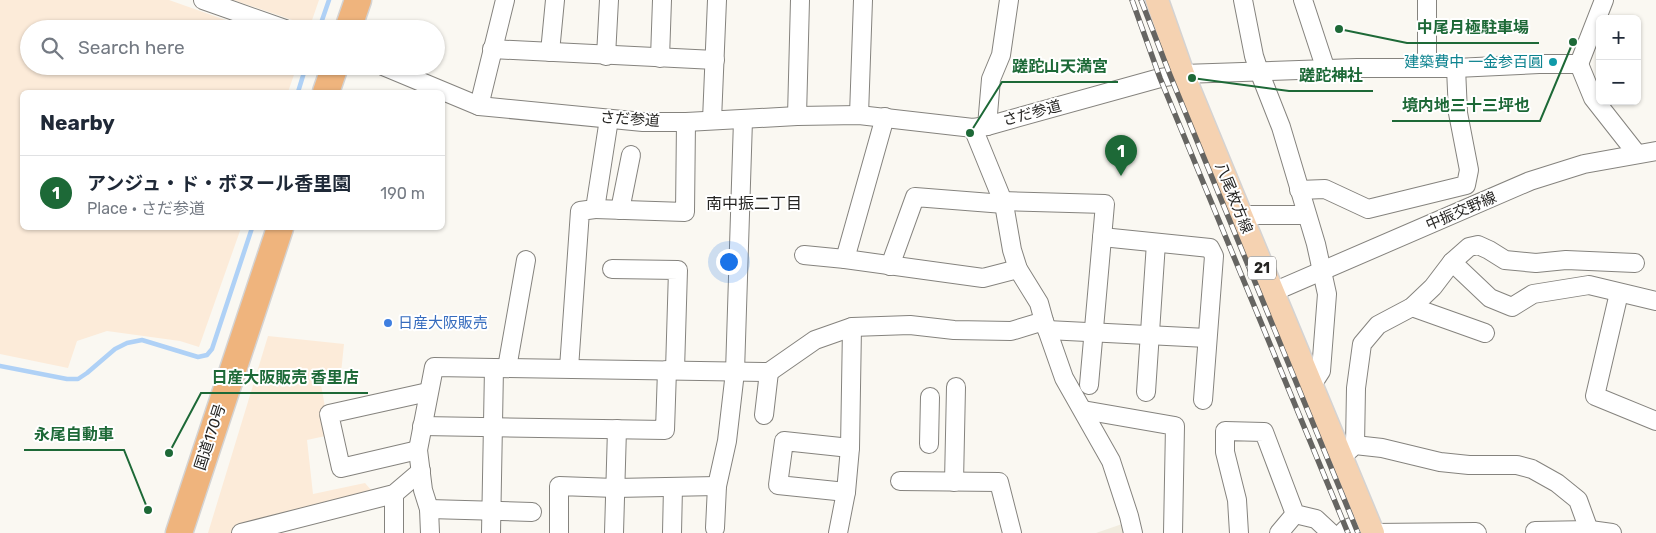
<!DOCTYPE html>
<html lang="en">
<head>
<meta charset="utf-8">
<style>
  :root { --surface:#fff; --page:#f6f6f7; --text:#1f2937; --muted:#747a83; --line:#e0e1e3; --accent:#1d6937 }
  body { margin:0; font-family:Rubik,"Noto Sans JP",sans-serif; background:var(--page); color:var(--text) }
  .controls { position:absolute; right:15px; top:15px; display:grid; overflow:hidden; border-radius:8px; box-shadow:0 1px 4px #0004 }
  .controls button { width:45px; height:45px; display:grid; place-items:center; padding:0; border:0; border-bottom:1px solid var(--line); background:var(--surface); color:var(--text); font:25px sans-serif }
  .you { position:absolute; left:728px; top:261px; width:18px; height:18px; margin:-12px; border:4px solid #fff; border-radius:50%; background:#1a73e8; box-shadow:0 0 0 8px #1a73e833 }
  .badge { display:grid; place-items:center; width:32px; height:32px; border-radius:50%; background:var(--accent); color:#fff; font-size:16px; font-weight:700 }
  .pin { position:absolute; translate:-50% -41px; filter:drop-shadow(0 1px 2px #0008) }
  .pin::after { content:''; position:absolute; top:26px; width:18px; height:15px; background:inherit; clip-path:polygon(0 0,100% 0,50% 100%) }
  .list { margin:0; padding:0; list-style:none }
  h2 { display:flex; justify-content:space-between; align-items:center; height:65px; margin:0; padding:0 20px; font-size:21px }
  h2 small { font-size:16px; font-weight:400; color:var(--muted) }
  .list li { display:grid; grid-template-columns:32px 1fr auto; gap:15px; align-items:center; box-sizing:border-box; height:75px; padding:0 20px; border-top:1px solid var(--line) }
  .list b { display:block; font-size:19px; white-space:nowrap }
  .list p { margin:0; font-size:16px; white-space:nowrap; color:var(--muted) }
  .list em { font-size:16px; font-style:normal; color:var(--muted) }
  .icon { flex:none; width:28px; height:28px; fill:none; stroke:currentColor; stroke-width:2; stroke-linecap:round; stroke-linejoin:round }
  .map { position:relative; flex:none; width:1656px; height:533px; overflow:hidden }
  .search { position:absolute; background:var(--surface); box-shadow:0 1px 4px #0004; left:20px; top:20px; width:425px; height:55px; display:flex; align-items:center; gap:12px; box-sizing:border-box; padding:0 18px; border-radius:28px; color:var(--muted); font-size:19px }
  .panel { position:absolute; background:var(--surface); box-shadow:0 1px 4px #0004; left:20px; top:90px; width:425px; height:140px; border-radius:8px }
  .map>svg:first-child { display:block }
  .industrial { fill:#fcebd9 }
  .built { fill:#f1ecdf }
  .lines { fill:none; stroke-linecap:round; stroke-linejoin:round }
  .stream { stroke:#afd1f6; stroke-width:4.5 }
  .minor-casing { stroke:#85837e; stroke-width:20 }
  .major-casing { stroke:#d4d3d3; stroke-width:25 }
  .highway-casing { stroke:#d4d3d3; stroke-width:29 }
  .minor { stroke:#fff; stroke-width:18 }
  .major { stroke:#f5d2b1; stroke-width:22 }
  .highway { stroke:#efb47d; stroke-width:26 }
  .rail-casing { stroke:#666562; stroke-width:5.5 }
  .rail { stroke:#fff; stroke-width:4; stroke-dasharray:11; stroke-linecap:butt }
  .culture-dot { fill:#0f9aa8; stroke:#fff; stroke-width:2 }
  .shop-dot { fill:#3f7fe0; stroke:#fff; stroke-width:2 }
  .labels { text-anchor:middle; stroke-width:4; stroke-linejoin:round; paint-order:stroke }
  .shield { fill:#fff; stroke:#676665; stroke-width:1 }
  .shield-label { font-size:14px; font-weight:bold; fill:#262523 }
  .culture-label { font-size:15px; fill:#0d838f; stroke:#fff; text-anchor:end }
  .street-label { font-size:15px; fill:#262523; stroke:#fff }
  .shop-label { font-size:15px; fill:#366cbe; stroke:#fff; text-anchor:start }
  .neighbourhood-label { font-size:16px; fill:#262523; stroke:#fff }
  .leader { fill:none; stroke:#1d6937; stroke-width:2 }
  .callout-dot { fill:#1d6937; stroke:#fff; stroke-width:2 }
  .callout-label { font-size:16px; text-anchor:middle; font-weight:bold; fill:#1d6937; stroke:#fff; stroke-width:4; stroke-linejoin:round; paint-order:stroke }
</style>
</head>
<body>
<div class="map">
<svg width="1656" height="533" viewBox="0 0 1656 533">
  <rect width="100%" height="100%" fill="#faf8f2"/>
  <!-- industrial -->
  <g class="industrial">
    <path d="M0 0H169L251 29H29V66H297L288 92H22V228H241L199 347 180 341 107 331 77 341 68 368 0 354Z"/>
    <path d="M233 0H319L310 26Z"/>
    <path d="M268 336 344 344 341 373 320 379 330 435 307 440 313 494 365 483 377 497 234 533H208Z"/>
  </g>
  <!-- built -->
  <path class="built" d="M1125 523 1127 533H1096Z"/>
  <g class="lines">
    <!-- stream -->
    <g class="stream">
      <path d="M319 29 329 0"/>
      <path d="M298 92 306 66"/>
      <path d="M0 366 67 379H78L87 373 115 349 127 343 142 340 198 357 207 355 212 349 252 228"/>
    </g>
    <defs>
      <g id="minor">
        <path d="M203 0 285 29"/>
        <path d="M1243 0 1254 56 1259 71 1281 127 1316 244 1327 294 1321 371 1312 385"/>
        <path d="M1303 0 1326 70"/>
        <path d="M1427 0V68"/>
        <path d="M492 49 715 60"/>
        <path d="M550 52 555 0"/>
        <path d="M606 56 609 0"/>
        <path d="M660 58 662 0"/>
        <path d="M1579 64 1604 0"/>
        <path d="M383 66 479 106 643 122H686L797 116 859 115 973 128 987 126 1160 78 1183 74 1357 68H1456L1539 64H1579L1593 98 1637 154"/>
        <path d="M479 106 505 0"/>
        <path d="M859 115 863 0"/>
        <path d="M797 116 800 0"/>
        <path d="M712 120 717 0"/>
        <path d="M987 126 991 79 1001 55 1009 0"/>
        <path d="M973 128 1004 204 1012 250 1018 269 1039 303 1044 321 1064 378 1111 461 1129 516 1133 533"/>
        <path d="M1299 190 1325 189 1368 209 1466 185 1469 170 1458 113 1456 68"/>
        <path d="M1002 201 1105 204 1089 385"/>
        <path d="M595 209 685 212 686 122"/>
        <path d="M620 210 631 155"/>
        <path d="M1241 215H1306"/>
        <path d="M1102 237 1210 248 1214 256 1203 400"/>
        <path d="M804 255 845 259 983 278 1018 269"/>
        <path d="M845 259 885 117"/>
        <path d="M1452 262 1490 298 1512 307 1533 294 1589 285 1656 301"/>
        <path d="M890 266 915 197 1004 204"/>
        <path d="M612 269 678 270 675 370"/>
        <path d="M1273 292 1530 181 1584 164 1656 151"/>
        <path d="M1619 293 1595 396 1656 421"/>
        <path d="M1412 307 1485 333"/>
        <path d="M1047 330 1207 338"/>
        <path d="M507 368 526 260"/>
        <path d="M569 368 580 211 595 209 609 119"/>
        <path d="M1146 392 1156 243"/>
        <path d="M1083 410 1175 426 1173 533"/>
        <path d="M764 415 769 372"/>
        <path d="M422 426 665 430 667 370"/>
        <path d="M929 444 930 397"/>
        <path d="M1355 445 1356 388 1362 344 1378 325 1412 307 1433 287 1452 262 1469 247 1478 245 1489 250 1505 260 1536 263 1566 260 1635 263"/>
        <path d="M418 450 341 468 329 414 428 392"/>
        <path d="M1346 453 1355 445 1382 448 1440 462 1469 465H1517L1532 469 1557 483 1578 500 1590 533"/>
        <path d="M900 481 999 482 1012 533"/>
        <path d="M954 482 956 387"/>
        <path d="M846 492 778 485 784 441 850 448"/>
        <path d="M394 494V533"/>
        <path d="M429 509 532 512"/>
        <path d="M715 528 717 486 727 441 735 372 743 120"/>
        <path d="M1535 531 1590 530 1612 533"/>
        <path d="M241 533 394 494 421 471"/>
        <path d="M430 533 429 509 423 490 418 450 434 367 769 372 815 340 852 327 910 325 954 330 1011 331 1044 321"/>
        <path d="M491 533 494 368"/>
        <path d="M559 533V486L615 488 717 486"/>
        <path d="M614 533 617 429"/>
        <path d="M672 533 673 487"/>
        <path d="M838 533 846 492 850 448 852 327"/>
        <path d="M1239 533 1237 500 1225 452V431L1264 432 1295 514 1316 519 1331 533"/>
        <path d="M1279 533 1295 514"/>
        <path d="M1342 533 1346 529 1368 521"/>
        <path d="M1373 533 1476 532 1477 533"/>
      </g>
      <path id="major" d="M1157 0 1183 74 1241 215 1373 533"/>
      <g id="highway">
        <path d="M348 29 358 0"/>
        <path d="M326 92 335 66"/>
        <path d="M179 533 280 228"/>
      </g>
    </defs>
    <!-- minor casing -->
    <use href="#minor" class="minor-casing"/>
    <!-- major casing -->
    <use href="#major" class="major-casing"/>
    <!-- highway casing -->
    <use href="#highway" class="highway-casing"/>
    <!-- minor -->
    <use href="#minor" class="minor"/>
    <!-- major -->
    <use href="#major" class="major"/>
    <!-- highway -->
    <use href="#highway" class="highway"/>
    <defs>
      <g id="rail">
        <path d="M1132 0 1160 78 1348 533"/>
        <path d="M1141 0 1170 75 1358 533"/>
      </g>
    </defs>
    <!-- rail casing -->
    <use href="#rail" class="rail-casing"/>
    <!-- rail -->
    <use href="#rail" class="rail"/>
  </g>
  <!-- markers -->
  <circle class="culture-dot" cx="1553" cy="62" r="5"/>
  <circle class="shop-dot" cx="388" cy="323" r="5"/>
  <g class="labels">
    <!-- shield labels -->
    <rect class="shield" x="1248" y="256.5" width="28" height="23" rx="4"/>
    <g class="shield-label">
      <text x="1262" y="273">21</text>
    </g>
    <!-- culture labels -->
    <g class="culture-label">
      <text x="1543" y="67">建築費中 一金参百圓</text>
    </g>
    <!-- street labels -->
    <g class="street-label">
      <text transform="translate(1032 113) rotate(-15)" y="5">さだ参道</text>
      <text transform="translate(630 119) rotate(4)" y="5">さだ参道</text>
      <text transform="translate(1234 198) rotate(68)" y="5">八尾枚方線</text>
      <text transform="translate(1461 211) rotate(-23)" y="5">中振交野線</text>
      <text transform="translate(210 437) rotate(-72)" y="5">国道170号</text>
    </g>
    <!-- shop labels -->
    <g class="shop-label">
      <text x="398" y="328">日産大阪販売</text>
    </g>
    <!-- neighbourhood labels -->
    <g class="neighbourhood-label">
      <text x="754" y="209">南中振二丁目</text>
    </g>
  </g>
  <!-- callouts -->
  <path class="leader" d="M1339 29L1407 43H1539M970 133L1002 82H1118M1192 78L1289 91H1373M1573 42L1540 121H1392M169 453L201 393H368M148 510L124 450H24"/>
  <g class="callout-dot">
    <circle cx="1339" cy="29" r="5"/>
    <circle cx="970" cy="133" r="5"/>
    <circle cx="1192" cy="78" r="5"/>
    <circle cx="1573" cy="42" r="5"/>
    <circle cx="169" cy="453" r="5"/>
    <circle cx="148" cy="510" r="5"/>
  </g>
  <g class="callout-label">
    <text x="1473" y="33">中尾月極駐車場</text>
    <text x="1060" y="72">蹉跎山天満宮</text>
    <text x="1331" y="81">蹉跎神社</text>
    <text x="1466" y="111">境内地三十三坪也</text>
    <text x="285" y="383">日産大阪販売 香里店</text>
    <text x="74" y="440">永尾自動車</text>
  </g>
</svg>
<div class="controls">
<button>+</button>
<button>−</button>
</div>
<div class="you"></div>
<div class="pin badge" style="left:1121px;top:176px">1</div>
<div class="search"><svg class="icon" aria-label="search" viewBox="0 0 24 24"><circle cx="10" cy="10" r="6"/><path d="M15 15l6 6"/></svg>Search here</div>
<section class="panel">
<h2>Nearby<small></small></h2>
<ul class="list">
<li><span class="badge">1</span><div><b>アンジュ・ド・ボヌール香里園</b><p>Place · さだ参道</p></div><em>190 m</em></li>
</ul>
</section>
</div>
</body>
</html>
